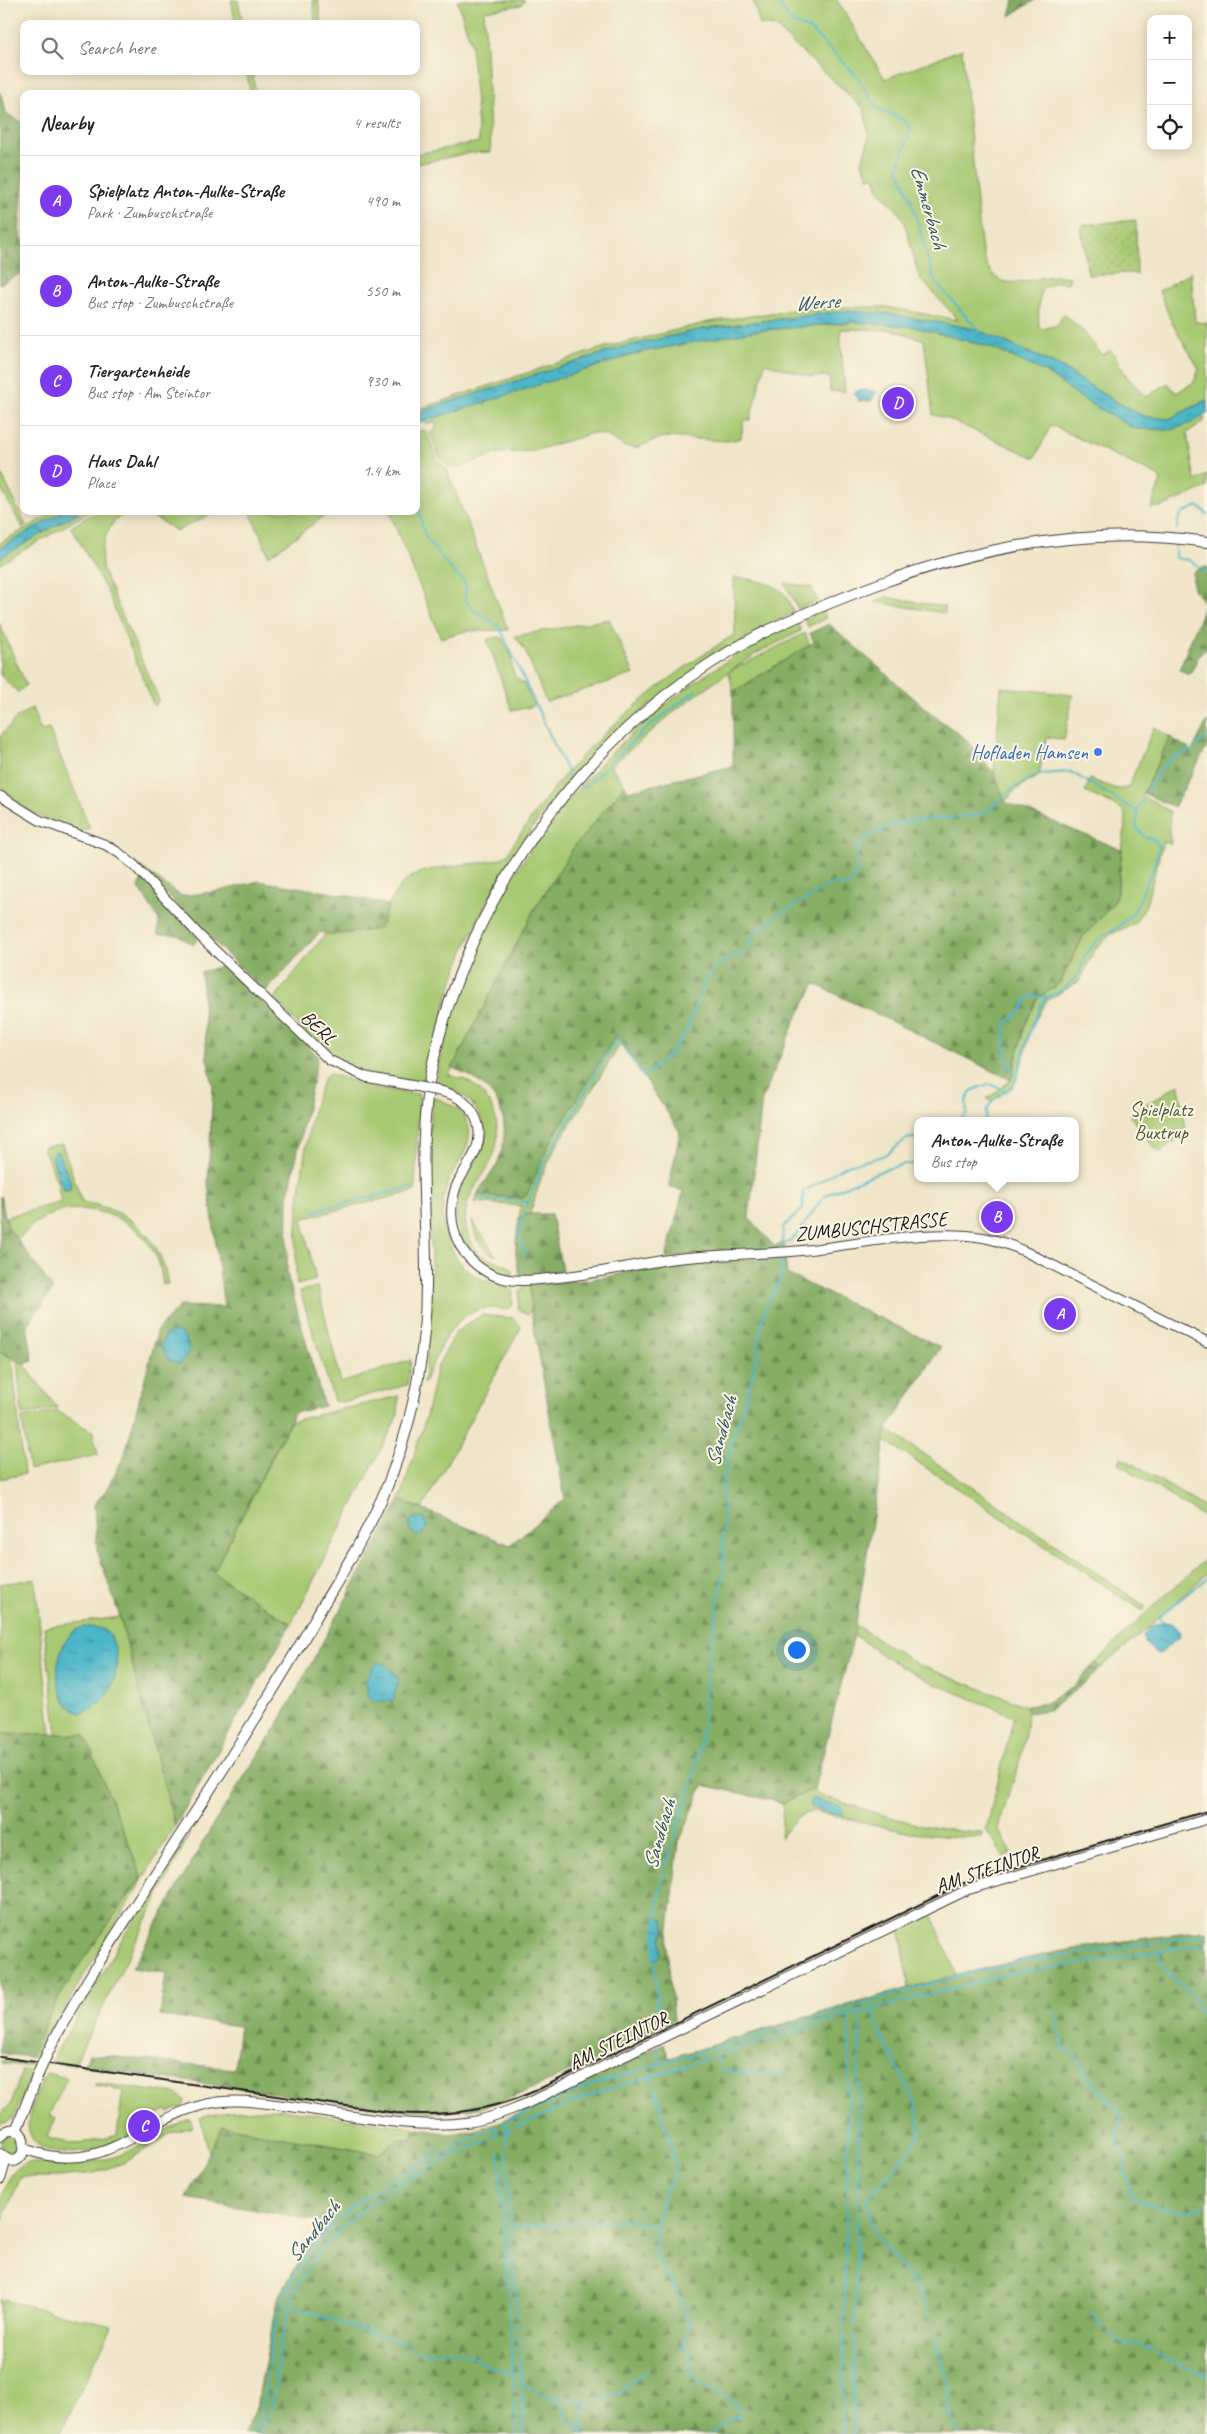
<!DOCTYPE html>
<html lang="en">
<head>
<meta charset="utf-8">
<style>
  :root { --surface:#fff; --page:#f6f6f6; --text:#222; --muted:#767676; --line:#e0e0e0; --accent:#7c3aed }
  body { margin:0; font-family:Caveat,sans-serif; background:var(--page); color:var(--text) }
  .controls { position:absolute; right:15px; top:15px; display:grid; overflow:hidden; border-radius:10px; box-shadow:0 2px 12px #0003 }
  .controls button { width:45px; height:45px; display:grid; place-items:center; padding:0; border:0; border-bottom:1px solid var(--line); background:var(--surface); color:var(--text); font:25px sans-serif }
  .you { position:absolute; left:796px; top:1649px; width:18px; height:18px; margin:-12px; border:4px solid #fff; border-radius:50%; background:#1a73e8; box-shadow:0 0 0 8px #1a73e833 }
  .badge { display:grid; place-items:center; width:32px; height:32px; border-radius:50%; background:var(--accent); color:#fff; font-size:16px; font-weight:700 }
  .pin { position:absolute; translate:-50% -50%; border:2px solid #fff; box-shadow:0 1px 5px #0006 }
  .popup { position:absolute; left:914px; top:1117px; width:165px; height:65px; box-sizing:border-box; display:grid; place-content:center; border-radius:10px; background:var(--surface); filter:drop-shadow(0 1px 4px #0005); font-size:16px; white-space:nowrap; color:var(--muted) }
  .popup b { font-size:19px; color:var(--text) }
  .popup::after { content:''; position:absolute; left:50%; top:100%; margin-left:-10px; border:10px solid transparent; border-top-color:var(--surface) }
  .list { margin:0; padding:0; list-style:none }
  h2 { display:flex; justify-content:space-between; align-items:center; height:65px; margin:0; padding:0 20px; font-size:21px }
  h2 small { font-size:16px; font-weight:400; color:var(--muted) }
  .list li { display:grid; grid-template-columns:32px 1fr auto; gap:15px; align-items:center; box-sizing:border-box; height:90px; padding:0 20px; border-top:1px solid var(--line) }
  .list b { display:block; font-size:19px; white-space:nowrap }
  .list p { margin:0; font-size:16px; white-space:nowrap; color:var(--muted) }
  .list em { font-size:16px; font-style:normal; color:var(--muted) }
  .icon { flex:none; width:28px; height:28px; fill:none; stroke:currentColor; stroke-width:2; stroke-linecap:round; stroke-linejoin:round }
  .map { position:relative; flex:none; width:1207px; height:2434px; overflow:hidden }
  .search { position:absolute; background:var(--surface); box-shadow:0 2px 12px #0003; left:20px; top:20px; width:400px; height:55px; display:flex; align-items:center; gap:12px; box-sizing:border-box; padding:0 18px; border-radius:10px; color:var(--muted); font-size:19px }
  .panel { position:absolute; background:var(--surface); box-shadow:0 2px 12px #0003; left:20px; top:90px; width:400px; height:425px; border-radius:10px }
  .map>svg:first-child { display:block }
  .green { fill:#a7c972; stroke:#627247; fill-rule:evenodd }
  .forest { fill:url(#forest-firs); stroke:#506440; fill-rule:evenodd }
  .garden { fill:url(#garden-dots); stroke:#627247 }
  .water { fill:url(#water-ripples); stroke:#346972 }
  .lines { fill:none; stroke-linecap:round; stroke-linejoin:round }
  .stream { stroke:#4bb6c8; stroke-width:2 }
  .tertiary-casing { stroke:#3c3a36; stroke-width:11 }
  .secondary-casing { stroke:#3c3a36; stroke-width:12 }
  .tertiary { stroke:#fff; stroke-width:9 }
  .secondary { stroke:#fff; stroke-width:10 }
  .rail { stroke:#1c1c1c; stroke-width:2 }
  .tertiary-bridge-casing { stroke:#3c3a36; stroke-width:11; stroke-linecap:butt }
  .secondary-bridge-casing { stroke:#3c3a36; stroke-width:12; stroke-linecap:butt }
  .tertiary-bridge { stroke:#fff; stroke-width:9 }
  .secondary-bridge { stroke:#fff; stroke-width:10 }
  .shop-dot { fill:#3f7fe0; stroke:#fcf5e5; stroke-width:2 }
  .labels { text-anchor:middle; stroke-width:4; stroke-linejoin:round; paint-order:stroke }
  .shop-label { font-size:20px; fill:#366cbe; stroke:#fcf5e5; text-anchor:end }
  .street-label { font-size:20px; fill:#1c1c1c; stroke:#fcf5e5 }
  .park-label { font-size:20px; fill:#4d593a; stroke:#fcf5e5 }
  .water-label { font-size:21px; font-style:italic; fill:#2f5a61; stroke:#fcf5e5 }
</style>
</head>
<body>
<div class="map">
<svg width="1207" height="2434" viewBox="0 0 1207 2434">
  <defs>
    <pattern id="forest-firs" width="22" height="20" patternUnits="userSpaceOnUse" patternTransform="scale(1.25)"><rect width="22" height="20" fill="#85ad64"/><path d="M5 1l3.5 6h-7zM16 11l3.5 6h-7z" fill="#6c8c52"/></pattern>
    <pattern id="garden-dots" width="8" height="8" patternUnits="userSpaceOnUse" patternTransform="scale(1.25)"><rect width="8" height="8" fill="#a7c972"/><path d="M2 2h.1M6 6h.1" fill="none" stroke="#8fac62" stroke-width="1.8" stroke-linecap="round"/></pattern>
    <pattern id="water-ripples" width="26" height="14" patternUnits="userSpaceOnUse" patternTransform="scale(1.25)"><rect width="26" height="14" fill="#4bb6c8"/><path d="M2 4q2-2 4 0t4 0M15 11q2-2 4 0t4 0" fill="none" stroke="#3e93a2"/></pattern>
  </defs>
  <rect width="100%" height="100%" fill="#fcf5e5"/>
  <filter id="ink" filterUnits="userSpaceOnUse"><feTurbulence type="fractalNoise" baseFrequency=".02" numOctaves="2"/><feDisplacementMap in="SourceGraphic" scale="10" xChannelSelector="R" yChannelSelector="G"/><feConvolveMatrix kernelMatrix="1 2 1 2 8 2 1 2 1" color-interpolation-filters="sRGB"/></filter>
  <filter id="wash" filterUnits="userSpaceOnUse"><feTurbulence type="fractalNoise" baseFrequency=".0096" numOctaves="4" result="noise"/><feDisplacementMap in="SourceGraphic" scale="20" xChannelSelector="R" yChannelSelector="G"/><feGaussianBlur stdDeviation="1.12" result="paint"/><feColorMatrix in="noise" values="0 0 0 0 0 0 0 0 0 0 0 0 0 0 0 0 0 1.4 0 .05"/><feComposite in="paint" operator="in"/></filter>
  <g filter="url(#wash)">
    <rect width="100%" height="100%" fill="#f0e5c8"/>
    <!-- green -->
    <g class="green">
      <path d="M231 0H238L243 24H236Z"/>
      <path d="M313 0H318L321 24H315Z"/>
      <path d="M457 0H525L521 5 484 11 491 152 469 153 416 164V154L479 142 471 43Z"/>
      <path d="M753 0H837L885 79 962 49 981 245C994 310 1031 269 1070 277L1068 283 1055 282 1042 289C1039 298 1038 317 1039 327L1043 329 1057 325 1064 314 1083 331 1102 355 1111 350 1128 378 1146 397 1168 383 1176 393 1194 382 1199 369 1172 323 1159 291 1191 272 1195 322 1207 323V400L1169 419 1143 416 1103 394 1059 366 985 333 971 329 890 314 844 311 707 328 623 347 431 408 416 415V410L602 348 709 322 792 310 842 307H886L958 320 919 277 904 221 898 211 877 189 878 184 874 176 868 177 862 162 869 137 864 109 775 27 760 25Z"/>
      <path d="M246 71H252L256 94H251Z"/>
      <path d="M856 322 915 327 990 347 1045 372 1086 401 1135 429 1191 423 1203 416 1205 420 1187 433 1195 481 1207 475V487L1164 506 1151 508 1161 480 1156 475 1051 425 1035 458 946 418 933 415 924 340 893 330 841 329V347L845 392 830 391 829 376 812 377 765 363 750 420H744L741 438 728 441 663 437 636 448 624 446 606 435 593 433 533 451 500 453 460 467H449L439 457 430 433 436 428V422L427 424 425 421 483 401 484 405H486L485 401 642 352 695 341 754 331Z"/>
      <path d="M421 430 426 431 437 459 447 470 508 630 466 631 441 638 389 511H416V433Z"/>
      <path d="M0 471 26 525 22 527 0 487Z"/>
      <path d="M56 511H64L0 548V543Z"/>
      <path d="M81 511H91L0 564V558Z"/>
      <path d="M97 511H129C107 520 98 549 103 571L159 700 154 706 108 593 71 527Z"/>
      <path d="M144 511H227L211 514 177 531Z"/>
      <path d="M250 511H331L269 556Z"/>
      <path d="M734 578C747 578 768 582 779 589 787 594 790 605 794 613 754 631 720 655 685 680 666 694 647 706 630 721 558 778 490 881 458 966 444 1004 435 1044 425 1083 392 1079 359 1075 331 1056 310 1041 292 1018 274 999L326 933 332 935 380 929C398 872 413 871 468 864 480 863 494 862 505 856 510 853 512 845 516 840 532 818 548 794 566 773 615 718 673 673 735 634Z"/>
      <path d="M785 583 811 587 818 601 798 609Z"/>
      <path d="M886 597 945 607V613L874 602Z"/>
      <path d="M823 610 826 618 808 627 804 619Z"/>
      <path d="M609 619 634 674 546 702 525 650 515 636Z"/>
      <path d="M797 622 801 631 759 652 730 671 805 633 810 645 733 692 729 672 677 709 611 766 625 785 574 847 534 910 452 1068 449 1075C455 1077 462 1078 467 1081 494 1095 504 1130 493 1157 481 1184 457 1200 468 1234 478 1265 498 1256 513 1270V1276C501 1273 488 1271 478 1262 459 1244 450 1212 460 1188 465 1176 474 1166 479 1155 495 1118 468 1091 435 1084 442 1054 448 1022 458 992 515 830 643 696 797 622Z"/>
      <path d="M501 637 512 657V667L515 677 524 684 534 706 512 711 487 639Z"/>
      <path d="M1001 687 1073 695 1064 740 1047 737 1039 776 1015 790 1005 802 994 773Z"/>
      <path d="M32 708 41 731 49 729 90 828 80 833 45 819 0 794V737L15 719Z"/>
      <path d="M1154 727 1170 737 1141 797 1155 802 1170 812 1169 832 1171 844 1163 842 1146 905 1135 923 1111 934 1094 950 1080 981 1046 1001 1031 1028 1023 1060 1013 1087 991 1102 987 1099 1011 1080 1024 1028 1037 999 1060 983 1083 937 1105 913 1117 894 1126 818 1124 812 1120 808 1085 792 1090 779 1116 789 1128 788Z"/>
      <path d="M615 1035 621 1043 556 1147 542 1175 530 1214 519 1218 521 1206 474 1202 477 1195 523 1198 547 1148Z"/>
      <path d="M328 1073 377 1089 419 1094 415 1191 302 1219 316 1280 297 1285C292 1246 305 1101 328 1073Z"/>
      <path d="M1179 1084 1186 1131 1160 1152 1153 1146 1129 1115Z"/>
      <path d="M433 1097C451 1103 473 1115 469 1138 467 1153 454 1169 448 1183 437 1211 444 1246 465 1268 478 1280 497 1285 513 1290L512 1306 508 1310C500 1309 489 1307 481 1309 448 1317 437 1357 423 1384 430 1342 432 1301 431 1258 430 1204 425 1151 433 1097Z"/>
      <path d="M62 1144 82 1202C130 1210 160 1235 168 1284L163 1285C161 1273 160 1262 154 1252 138 1220 92 1202 58 1212 41 1217 29 1227 18 1240L8 1227 6 1217 61 1202 57 1182 43 1147ZM51 1155 66 1170 70 1189 63 1190Z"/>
      <path d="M472 1220 496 1256C480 1250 474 1237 472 1220Z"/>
      <path d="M530 1284 531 1311 528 1315 518 1309 520 1290 525 1285Z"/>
      <path d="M318 1287 341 1383 411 1360 407 1385 342 1402 334 1401 300 1291Z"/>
      <path d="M1056 1302 1068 1308 1059 1322 1053 1320Z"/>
      <path d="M482 1315 513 1318 521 1327 422 1509 400 1500 426 1416 437 1367 457 1331Z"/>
      <path d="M0 1352 12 1357 24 1474 0 1479Z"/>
      <path d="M17 1359 24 1364 57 1408 22 1415Z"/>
      <path d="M399 1396 398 1414 390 1432 291 1624 213 1573 291 1421Z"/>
      <path d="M57 1411 93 1432 98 1455 29 1470 22 1418Z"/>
      <path d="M887 1429 1145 1606 1143 1611 884 1440Z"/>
      <path d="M1121 1457 1207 1509V1519L1119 1464Z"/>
      <path d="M1207 1558V1573L1168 1610 1101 1668 1095 1663 1150 1609Z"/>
      <path d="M35 1579 51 1734 0 1733V1584Z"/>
      <path d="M120 1617 175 1826 72 1995 38 2059 30 2057 55 2004 82 1961 142 1877 85 1735 57 1734 44 1627ZM77 1629 110 1637 116 1653 63 1699C57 1674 54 1646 77 1629Z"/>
      <path d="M854 1624 917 1664 1026 1706C1031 1741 1008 1794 998 1829L1012 1853 1004 1857 986 1830 1014 1716 935 1684 888 1659 854 1635Z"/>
      <path d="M814 1789 817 1794C873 1812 922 1830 982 1833L981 1837H953L911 1833 813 1811 796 1818 781 1838 783 1803Z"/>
      <path d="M190 1833 74 2065 51 2062 120 1942Z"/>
      <path d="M931 1913 957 1976 909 1988 900 1928Z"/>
      <path d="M0 2060 35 2065 34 2067 0 2063Z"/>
      <path d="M22 2070 33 2072 14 2118 0 2125V2114L11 2104Z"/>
      <path d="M46 2073 67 2078 49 2115 56 2118 47 2137C70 2147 94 2142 117 2135L123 2090 94 2085 96 2083 177 2094 184 2099 185 2103 182 2107 169 2112 166 2110 139 2124 141 2128C130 2135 120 2143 108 2147 85 2153 37 2162 29 2131 25 2113 40 2089 46 2073Z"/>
      <path d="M267 2109 287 2110 415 2128 412 2140 399 2139 378 2154 223 2126 209 2153 200 2117 220 2113Z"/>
      <path d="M190 2119 193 2127 171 2133 126 2162 94 2173 60 2177H21L0 2225C0 2203 4 2168 29 2163 58 2163 85 2166 114 2157 141 2149 162 2128 190 2119Z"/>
      <circle cx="11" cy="2145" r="11"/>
      <path d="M0 2299 112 2326 60 2434H0Z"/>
    </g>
    <!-- forest -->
    <g class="forest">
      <path d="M1014 0H1035L1010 16Z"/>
      <path d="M0 92 7 114 24 124V174L19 231 24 242V272L0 284Z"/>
      <path d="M1202 567H1207V649L1200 653 1190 674 1179 670 1205 604 1193 589V573Z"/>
      <path d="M829 624 933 715 965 738 994 773 1005 802 1122 850 1117 893 1113 904 1083 937 1060 983 1037 999 1024 1028 1011 1080 815 984 795 1021 762 1100 749 1218 774 1246 784 1243 785 1248 666 1258 683 1191 669 1186 680 1132 616 1035 547 1148 527 1195 523 1198 477 1195C483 1182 494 1173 499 1159 515 1115 494 1083 452 1068L534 910 574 847 625 785 628 791 733 766V692L814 642 810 633Z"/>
      <path d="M1207 721V746L1174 807 1143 793 1170 737 1192 751Z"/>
      <path d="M134 862 181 896 220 891 259 881 346 895 388 905 380 929 332 935 320 932 265 992Z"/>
      <path d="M142 879 199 938 193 945 178 935 158 934 159 920 138 886Z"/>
      <path d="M225 965 318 1056 288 1197 287 1274 324 1406 294 1413 213 1573 291 1624 175 1826 120 1617 97 1550 94 1505 106 1490 124 1457 158 1329 180 1306 224 1307 208 1183 213 1085 207 1059 201 972Z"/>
      <path d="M0 1196 8 1227 53 1289 27 1326 33 1361 24 1364 0 1352Z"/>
      <path d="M528 1214H551L563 1275 521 1277C513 1256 516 1239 519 1218Z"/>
      <path d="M785 1257 787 1274 941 1347 887 1429 854 1635 814 1789 783 1803 703 1785 679 1842 667 1945 674 2020 594 2061 521 2094 499 2102 480 2108 439 2112 389 2109 84 2067 89 2054 234 2069 240 2026 160 2016 166 1973 132 1968 211 1828 277 1726 400 1500 510 1545 565 1499 531 1311 530 1284 586 1280 667 1266ZM391 1670 396 1675 372 1701Z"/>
      <path d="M1095 1663 1101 1668 1079 1688 1049 1710 1027 1713 1026 1706 1046 1703 1075 1685Z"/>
      <path d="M0 1733 85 1735 142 1877 82 1961 55 2004 30 2057 0 2053Z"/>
      <path d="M1207 1931V2434H243L256 2407 279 2295 311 2243 330 2223 186 2198 223 2126 378 2154 399 2139 412 2140 415 2128 450 2134 475 2130 502 2121 664 2043 669 2058C784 2024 899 1988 1016 1961 1079 1946 1143 1938 1207 1931Z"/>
    </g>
    <!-- garden -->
    <g class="garden">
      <path d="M1136 220 1137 275 1132 273 1088 275 1081 225Z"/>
      <path d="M0 624 26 685 18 693 0 675Z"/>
    </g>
    <!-- water -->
    <g class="water">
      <path d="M844 311 890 314 971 328 985 333 1059 366 1116 402 1143 416 1169 419 1207 400V414L1191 423 1171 430 1135 429 1086 401 1045 372 990 347 915 327 856 322 754 331 642 352 416 424V415L431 408 623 347 707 328Z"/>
      <path d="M859 390 876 391 877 392 871 401 860 400V402L854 393Z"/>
      <path d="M64 511H81L0 558V548Z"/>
      <path d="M54 1152H58L70 1180 71 1189 63 1190 51 1155Z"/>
      <path d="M175 1331C185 1334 188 1343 189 1352L180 1364 169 1360 161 1346 166 1334Z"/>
      <circle cx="418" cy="1526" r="9"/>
      <path d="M1164 1622C1172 1622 1180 1627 1180 1636L1161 1653 1156 1654 1147 1645 1143 1636 1150 1627Z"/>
      <path d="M83 1627C91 1627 99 1626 106 1631 111 1634 113 1642 115 1648 122 1675 108 1705 81 1713 48 1704 51 1637 83 1627Z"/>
      <path d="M378 1662 386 1665 399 1680 393 1701H372C363 1685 365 1675 378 1662Z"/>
      <path d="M813 1798 841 1807 844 1815 829 1813 810 1807V1800Z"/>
      <path d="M656 1916 664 1920 665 1930 661 1940V1957L654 1960Z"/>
    </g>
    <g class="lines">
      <!-- stream -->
      <g class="stream">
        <path d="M776 0 792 23 811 30 857 76 876 107 905 121 911 129 898 168 911 199 934 280 980 332"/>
        <path d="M416 450 419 435"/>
        <path d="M416 465 419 474 416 485"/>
        <path d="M416 500 425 536 450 568 466 584 465 600 475 611 499 626 569 776"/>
        <path d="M1177 529C1178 512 1183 513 1198 506L1207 514"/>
        <path d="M1175 546V558L1189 560 1207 572"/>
        <path d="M1196 746 1207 737"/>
        <path d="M582 787H585L641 733 696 690"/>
        <path d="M1147 793C1155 772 1171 753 1194 750"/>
        <path d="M748 951 752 936 783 912 832 884 847 886 857 876V848L866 837 890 826 909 821 970 816 987 812 1012 789 1039 774 1071 772 1138 812"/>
        <path d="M1017 1078 1006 1061 1005 1028 1008 1021 1021 1011 1027 999 1032 996 1047 997"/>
        <path d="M959 1121 967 1113 966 1101 971 1091 988 1084 1007 1090"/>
        <path d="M985 1121 987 1110 993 1100 1013 1086 1017 1078 1026 1041 1042 1002 1047 997 1064 989 1079 974 1085 956 1096 941 1118 927 1134 912 1154 866 1159 847 1155 840 1145 837 1136 827 1138 815 1137 809 1144 799"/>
        <path d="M476 1198 528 1202"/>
        <path d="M313 1211 412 1187"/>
        <path d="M782 1246 783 1227 803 1209V1191C818 1185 829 1175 843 1167 857 1160 874 1162 888 1153 898 1147 905 1134 918 1139"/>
        <path d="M782 1246 796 1236 824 1196 883 1170 905 1164H918"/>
        <path d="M525 1254 518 1237 519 1227 542 1166 617 1038 643 1076C662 1065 681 1045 689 1024 697 1005 700 980 718 966 725 960 734 957 742 953"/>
        <path d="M768 1303 782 1276V1258"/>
        <path d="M724 1565 722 1486 736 1426 743 1411 759 1349 760 1329 766 1307"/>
        <path d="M1161 1623 1160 1616 1207 1578"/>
        <path d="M710 1650 724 1568"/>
        <path d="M656 1927C659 1864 685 1817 698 1757 705 1724 704 1689 709 1655"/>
        <path d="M655 1931 654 1960 659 2024"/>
        <path d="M1159 1952 1162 1967 1193 1996 1207 2023"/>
        <path d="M872 2009 878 2028 915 2101 921 2130 913 2147 866 2200 874 2234 922 2292 932 2329"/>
        <path d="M1056 2013C1058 2025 1061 2036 1064 2049L1077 2055 1082 2070 1121 2114 1117 2145 1125 2159 1126 2178 1132 2198 1164 2209 1185 2211 1207 2204"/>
        <path d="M1207 2034 1205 2043 1207 2049"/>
        <path d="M716 2055 719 2064"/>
        <path d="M661 2064 958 1976 1026 1961 1207 1935"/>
        <path d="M721 2068 724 2071 788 2076"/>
        <path d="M652 2075 654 2081"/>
        <path d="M655 2087 662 2110 660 2116 667 2130 675 2163 673 2178 662 2197 661 2209 657 2216 655 2250 664 2273 672 2281 689 2322V2329"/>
        <path d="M505 2122 506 2131 512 2130"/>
        <path d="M503 2123 594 2084 661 2064 658 2047"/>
        <path d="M517 2127 582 2098 618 2086 850 2015 1002 1975 1207 1944"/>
        <path d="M506 2131V2144"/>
        <path d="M491 2138 497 2135V2127"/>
        <path d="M506 2151 517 2318"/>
        <path d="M499 2154 514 2390"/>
        <path d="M512 2227 555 2225 586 2220 595 2222 632 2220 647 2226H655"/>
        <path d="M290 2305 367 2332 406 2343"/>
        <path d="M1091 2312 1102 2328"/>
        <path d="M517 2324 518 2329"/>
        <path d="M855 2327 860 2012"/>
        <path d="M844 2328 850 2015"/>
        <path d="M1109 2333 1125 2344H1138L1153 2351"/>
        <path d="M519 2336 524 2434"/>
        <path d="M687 2338 682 2349 691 2354 689 2370 695 2375V2379C702 2384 709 2390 716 2393 726 2398 743 2402 738 2417L726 2421 708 2434"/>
        <path d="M935 2338 948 2379 949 2413 959 2434"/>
        <path d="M411 2348 419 2354 452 2350 475 2357 490 2367 513 2374"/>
        <path d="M1158 2354C1174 2364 1192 2365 1207 2377"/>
        <path d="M522 2383 543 2395 583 2401 599 2400 620 2392 648 2370"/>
        <path d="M555 2397V2400L563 2406 567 2417 582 2433"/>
        <path d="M515 2399 517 2434"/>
        <path d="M252 2434C270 2400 266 2360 276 2323 303 2215 405 2168 497 2126"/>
        <path d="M260 2434C263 2427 267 2420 270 2413 277 2393 276 2370 279 2349 282 2334 286 2319 290 2305 315 2224 413 2171 486 2141"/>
        <path d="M582 2434 585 2429 581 2424 586 2401"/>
        <path d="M843 2434 844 2336"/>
        <path d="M853 2434 855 2335"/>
      </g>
    </g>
  </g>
  <g filter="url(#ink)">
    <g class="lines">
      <defs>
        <g id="tertiary">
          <path d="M0 796 39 820 106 845 119 853 135 866 201 937 329 1060 366 1077 414 1086"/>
          <path d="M444 1092C470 1099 486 1123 476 1150 471 1163 461 1174 456 1187 448 1209 451 1235 465 1253 475 1266 490 1276 506 1279 521 1282 537 1280 552 1278 590 1275 627 1266 665 1260 708 1254 752 1255 796 1251 855 1246 928 1227 986 1238 1000 1241 1013 1246 1026 1252L1207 1342"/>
          <path d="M25 2149C110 2181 144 2112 218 2102 246 2099 273 2104 301 2108 356 2116 414 2130 470 2122 491 2119 509 2110 528 2103L967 1890 1207 1819"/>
        </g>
        <g id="secondary">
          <path d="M47 2054C77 1993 114 1939 150 1882 208 1792 267 1704 319 1612 346 1566 375 1521 393 1471 415 1411 426 1349 426 1284 427 1208 416 1139 433 1062 473 883 595 722 757 636 798 615 841 598 884 582 989 544 1097 526 1207 542"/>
          <path d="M16 2131 38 2074"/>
          <path d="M0 2136C32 2108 31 2183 0 2154"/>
          <path d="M0 2179 6 2159"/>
        </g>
      </defs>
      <!-- tertiary casing -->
      <use href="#tertiary" class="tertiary-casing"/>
      <!-- secondary casing -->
      <use href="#secondary" class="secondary-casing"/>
      <!-- tertiary -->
      <use href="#tertiary" class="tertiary"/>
      <!-- secondary -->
      <use href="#secondary" class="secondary"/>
      <!-- rail -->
      <path class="rail" d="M0 2057 396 2113C445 2117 490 2111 535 2091L964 1883 1207 1811"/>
      <defs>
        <path id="tertiary-bridge" d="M414 1086 444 1092"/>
        <path id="secondary-bridge" d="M38 2074 47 2054"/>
      </defs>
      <!-- tertiary-bridge casing -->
      <use href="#tertiary-bridge" class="tertiary-bridge-casing"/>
      <!-- secondary-bridge casing -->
      <use href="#secondary-bridge" class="secondary-bridge-casing"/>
      <!-- tertiary-bridge -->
      <use href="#tertiary-bridge" class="tertiary-bridge"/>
      <!-- secondary-bridge -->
      <use href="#secondary-bridge" class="secondary-bridge"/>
    </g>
  </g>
  <!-- markers -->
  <circle class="shop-dot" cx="1098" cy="752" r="5"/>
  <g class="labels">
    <!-- shop labels -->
    <g class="shop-label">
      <text x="1088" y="759">Hofladen Hamsen</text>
    </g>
    <!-- street labels -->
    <g class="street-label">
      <text transform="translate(319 1027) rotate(43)" y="7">BERL</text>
      <text transform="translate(871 1226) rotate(-6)" y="7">ZUMBUSCHSTRASSE</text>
      <text transform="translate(987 1869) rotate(-19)" y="7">AM STEINTOR</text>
      <text transform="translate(618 2040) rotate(-26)" y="7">AM STEINTOR</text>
    </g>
    <!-- park labels -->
    <g class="park-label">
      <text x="1161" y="1116">Spielplatz<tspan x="1161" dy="23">Buxtrup</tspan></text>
    </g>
    <!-- water labels -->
    <g class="water-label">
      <text transform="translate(929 207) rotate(74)" y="7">Emmerbach</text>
      <text transform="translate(817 302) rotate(-4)" y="7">Werse</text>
      <text transform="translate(721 1431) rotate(-75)" y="7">Sandbach</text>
      <text transform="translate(659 1834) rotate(-74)" y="7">Sandbach</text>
      <text transform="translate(313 2231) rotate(-51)" y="7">Sandbach</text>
    </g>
  </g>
</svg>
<div class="controls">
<button>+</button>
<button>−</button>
<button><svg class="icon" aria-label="locate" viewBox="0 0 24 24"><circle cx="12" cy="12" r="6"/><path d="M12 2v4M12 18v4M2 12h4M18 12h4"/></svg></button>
</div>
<div class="you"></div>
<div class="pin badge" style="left:1060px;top:1314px">A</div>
<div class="pin badge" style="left:997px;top:1217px">B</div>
<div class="popup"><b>Anton-Aulke-Straße</b>Bus stop</div>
<div class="pin badge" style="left:144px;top:2126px">C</div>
<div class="pin badge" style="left:898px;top:403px">D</div>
<div class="search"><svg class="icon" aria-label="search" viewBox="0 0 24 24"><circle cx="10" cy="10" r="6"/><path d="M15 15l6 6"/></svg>Search here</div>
<section class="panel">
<h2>Nearby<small>4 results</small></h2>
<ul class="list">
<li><span class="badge">A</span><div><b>Spielplatz Anton-Aulke-Straße</b><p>Park · Zumbuschstraße</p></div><em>490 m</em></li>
<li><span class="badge">B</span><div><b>Anton-Aulke-Straße</b><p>Bus stop · Zumbuschstraße</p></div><em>550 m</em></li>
<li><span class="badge">C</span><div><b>Tiergartenheide</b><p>Bus stop · Am Steintor</p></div><em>930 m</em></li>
<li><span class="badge">D</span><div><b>Haus Dahl</b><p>Place</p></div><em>1.4 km</em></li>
</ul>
</section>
</div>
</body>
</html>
